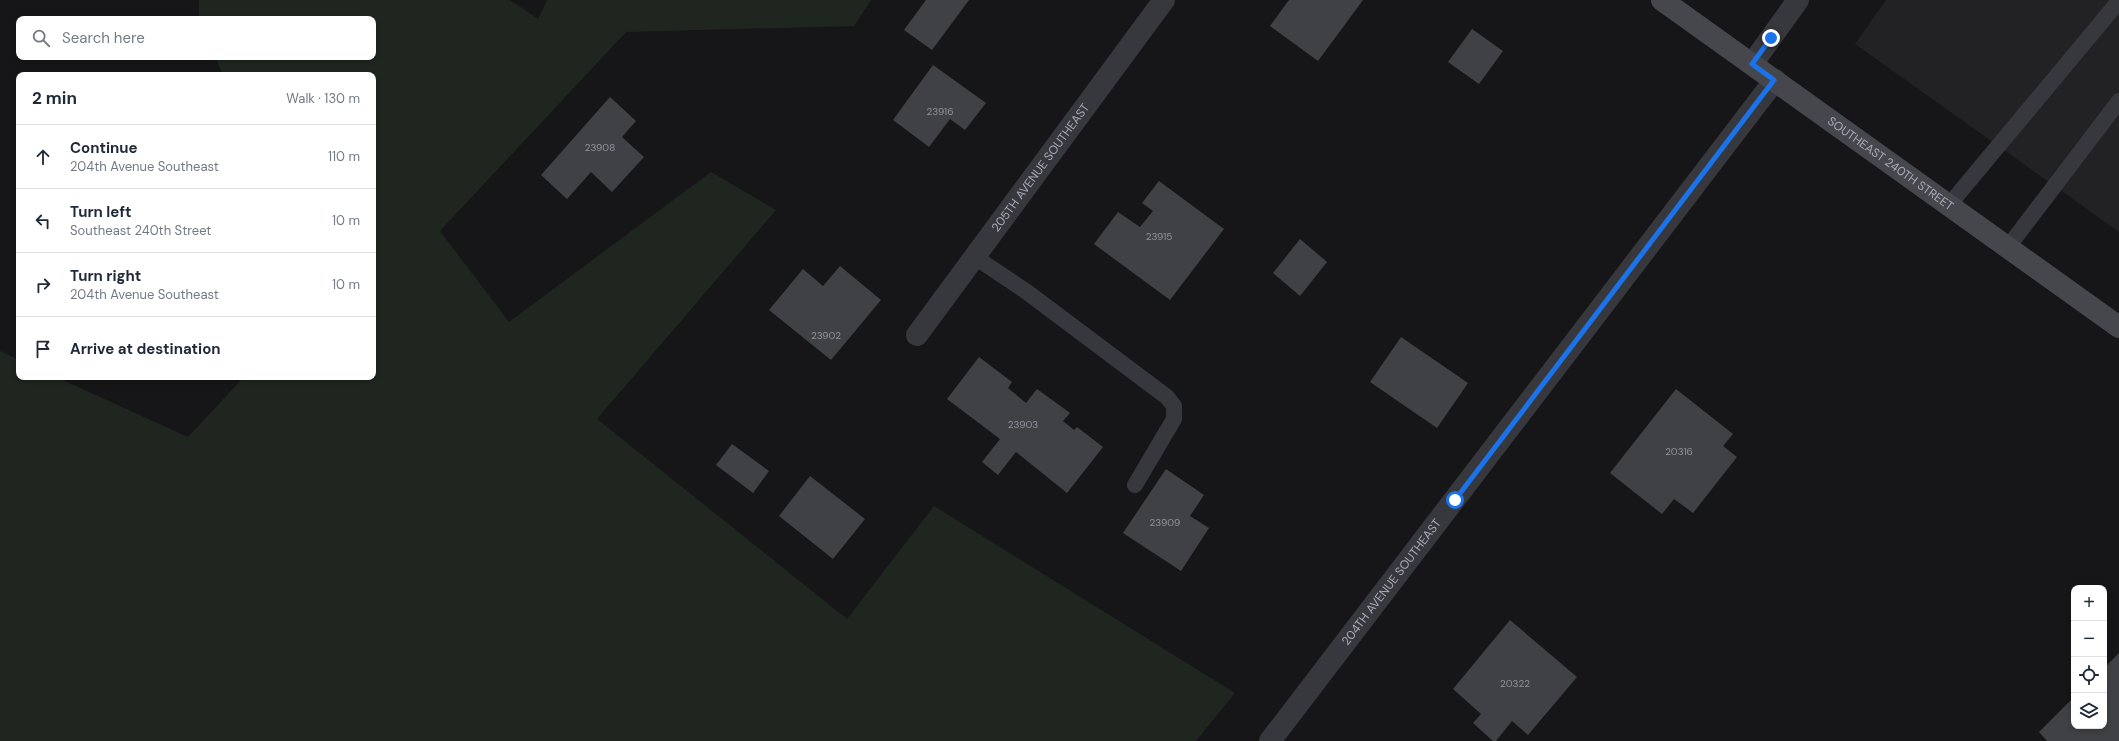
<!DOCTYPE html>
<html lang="en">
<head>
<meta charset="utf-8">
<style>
  :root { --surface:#fff; --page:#f2f2f3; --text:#1f2937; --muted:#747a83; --line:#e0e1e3 }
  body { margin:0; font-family:"DM Sans",sans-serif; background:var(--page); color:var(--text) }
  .controls { position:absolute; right:12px; bottom:12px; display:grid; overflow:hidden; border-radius:8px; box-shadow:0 2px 6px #0003 }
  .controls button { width:36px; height:36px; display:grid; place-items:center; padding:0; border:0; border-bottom:1px solid var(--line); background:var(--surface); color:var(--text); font:20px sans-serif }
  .stop { position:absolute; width:12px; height:12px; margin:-9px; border:3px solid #1a73e8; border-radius:50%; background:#fff }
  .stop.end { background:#1a73e8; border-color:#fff; box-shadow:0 1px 4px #0008 }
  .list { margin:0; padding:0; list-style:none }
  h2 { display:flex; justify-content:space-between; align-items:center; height:52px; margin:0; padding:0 16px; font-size:17px }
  h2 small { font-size:13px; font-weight:400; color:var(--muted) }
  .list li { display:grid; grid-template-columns:26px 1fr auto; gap:12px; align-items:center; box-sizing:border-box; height:64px; padding:0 16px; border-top:1px solid var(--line) }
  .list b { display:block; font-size:15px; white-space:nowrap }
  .list p { margin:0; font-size:13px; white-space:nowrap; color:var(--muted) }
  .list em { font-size:13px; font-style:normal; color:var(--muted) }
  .icon { flex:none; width:22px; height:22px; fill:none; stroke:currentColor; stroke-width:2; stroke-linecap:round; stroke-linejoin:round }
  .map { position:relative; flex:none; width:2119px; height:741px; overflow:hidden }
  .search { position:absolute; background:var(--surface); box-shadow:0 2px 6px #0003; left:16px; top:16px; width:360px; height:44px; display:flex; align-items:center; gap:10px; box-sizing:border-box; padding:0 14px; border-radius:8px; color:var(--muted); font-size:15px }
  .panel { position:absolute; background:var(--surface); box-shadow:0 2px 6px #0003; left:16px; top:72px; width:360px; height:308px; border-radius:8px }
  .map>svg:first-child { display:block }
  .built { fill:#222225 }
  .green { fill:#1e261f }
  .building { fill:#404145 }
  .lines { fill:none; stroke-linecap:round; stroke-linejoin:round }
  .lane { stroke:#37383d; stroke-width:16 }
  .street { stroke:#37383d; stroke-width:22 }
  .secondary { stroke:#45474d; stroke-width:22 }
  .route { stroke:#1a73e8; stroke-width:5 }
  .labels { text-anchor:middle; stroke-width:3; stroke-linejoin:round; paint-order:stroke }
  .number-label { font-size:10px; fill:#8e929b }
  .street-label { font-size:12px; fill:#a8adb8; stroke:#111113 }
</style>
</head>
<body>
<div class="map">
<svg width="2119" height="741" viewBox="0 0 2119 741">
  <rect width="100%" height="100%" fill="#161618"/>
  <!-- built -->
  <path class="built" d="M1886 0H2119V232L1855 44Z"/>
  <!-- green -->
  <path class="green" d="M199 0H510L538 19 547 0H871L854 26 626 32 440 231 509 322 711 172 776 210 597 419 847 619 934 506 1235 693 1196 741H0V351L19 360V377H56L188 437 244 377H373V75H223L215 57H373V19H199Z"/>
  <!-- building -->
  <g class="building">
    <path d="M926 0H969L932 50 904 30Z"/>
    <path d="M1289 0H1363L1318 61 1270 26Z"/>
    <path d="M1472 29 1503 51 1479 84 1448 62Z"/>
    <path d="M933 65 986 103 965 130 950 119 929 147 893 120Z"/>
    <path d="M610 97 636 121 622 137 644 157 612 192 591 172 567 199 541 175Z"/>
    <path d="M1159 181 1224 229 1170 300 1094 244 1118 212 1140 227 1153 211 1142 203Z"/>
    <path d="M1300 239 1327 262 1300 296 1273 273Z"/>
    <path d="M840 266 881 300 831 360 769 310 803 269 823 286Z"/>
    <path d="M1401 337 1468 383 1437 428 1370 382Z"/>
    <path d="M979 357 1012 382 1008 388 1026 403 1037 389 1070 413 1063 421 1074 430 1077 427 1103 447 1067 493 1016 452 998 475 982 462 1000 439 947 399Z"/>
    <path d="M1676 389 1733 434 1723 446 1737 457 1693 513 1674 499 1662 514 1610 473Z"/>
    <path d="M732 444 769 471 753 493 716 465Z"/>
    <path d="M1166 469 1204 495 1190 516 1209 528 1181 571 1123 533Z"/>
    <path d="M810 476 865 519 833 559 779 516Z"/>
    <path d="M1510 620 1577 677 1528 735 1512 721 1496 741H1493L1473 723 1481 714 1453 689Z"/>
    <path d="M2119 653V741H2047L2039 732 2074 697V726H2104V668Z"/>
  </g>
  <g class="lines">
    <!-- lane -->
    <g class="lane">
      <path d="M1949 205 2119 1"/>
      <path d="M2008 247 2119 101"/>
      <path d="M975 257 1027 292 1167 397 1174 406V419L1135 485"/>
    </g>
    <!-- street -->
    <g class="street">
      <path d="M1752 64 1798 0"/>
      <path id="s1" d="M917 335 1164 0"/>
      <path id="s2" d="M1270 741 1775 80"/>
    </g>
    <!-- secondary -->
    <path class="secondary" id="s3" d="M1662 0 2119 327"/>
  </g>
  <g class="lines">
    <!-- route -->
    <path class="route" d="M1455 500 1774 80 1752 64 1771 38"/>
  </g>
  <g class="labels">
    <!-- number labels -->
    <g class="number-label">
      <text x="940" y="115">23916</text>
      <text x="600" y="151">23908</text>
      <text x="1159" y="240">23915</text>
      <text x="826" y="339">23902</text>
      <text x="1023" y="428">23903</text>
      <text x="1679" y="455">20316</text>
      <text x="1165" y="526">23909</text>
      <text x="1515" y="687">20322</text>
    </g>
    <!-- street labels -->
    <g class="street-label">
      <text dy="4" stroke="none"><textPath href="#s3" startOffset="281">SOUTHEAST 240TH STREET</textPath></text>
      <text dy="4" stroke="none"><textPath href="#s1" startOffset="208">205TH AVENUE SOUTHEAST</textPath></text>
      <text dy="4" stroke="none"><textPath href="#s2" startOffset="200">204TH AVENUE SOUTHEAST</textPath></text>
    </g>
  </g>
</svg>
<div class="controls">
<button>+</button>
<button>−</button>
<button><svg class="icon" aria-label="locate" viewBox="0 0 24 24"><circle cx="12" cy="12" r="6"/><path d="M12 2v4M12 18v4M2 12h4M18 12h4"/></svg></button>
<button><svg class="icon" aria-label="layers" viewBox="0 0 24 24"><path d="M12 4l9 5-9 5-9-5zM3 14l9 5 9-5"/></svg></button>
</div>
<div class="stop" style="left:1455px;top:500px"></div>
<div class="stop end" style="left:1771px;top:38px"></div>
<div class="search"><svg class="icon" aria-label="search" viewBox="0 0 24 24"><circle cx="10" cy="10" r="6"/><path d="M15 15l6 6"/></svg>Search here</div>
<section class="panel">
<h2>2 min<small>Walk · 130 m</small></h2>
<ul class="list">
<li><svg class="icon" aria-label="ahead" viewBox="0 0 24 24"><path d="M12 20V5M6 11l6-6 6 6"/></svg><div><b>Continue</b><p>204th Avenue Southeast</p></div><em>110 m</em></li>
<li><svg class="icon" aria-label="left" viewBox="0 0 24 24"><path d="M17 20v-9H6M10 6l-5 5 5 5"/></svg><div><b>Turn left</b><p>Southeast 240th Street</p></div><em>10 m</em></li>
<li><svg class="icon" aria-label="right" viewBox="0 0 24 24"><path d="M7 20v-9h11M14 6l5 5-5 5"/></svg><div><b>Turn right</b><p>204th Avenue Southeast</p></div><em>10 m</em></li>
<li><svg class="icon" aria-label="arrive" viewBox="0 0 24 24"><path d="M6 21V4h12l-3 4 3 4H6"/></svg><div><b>Arrive at destination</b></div></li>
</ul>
</section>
</div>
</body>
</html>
